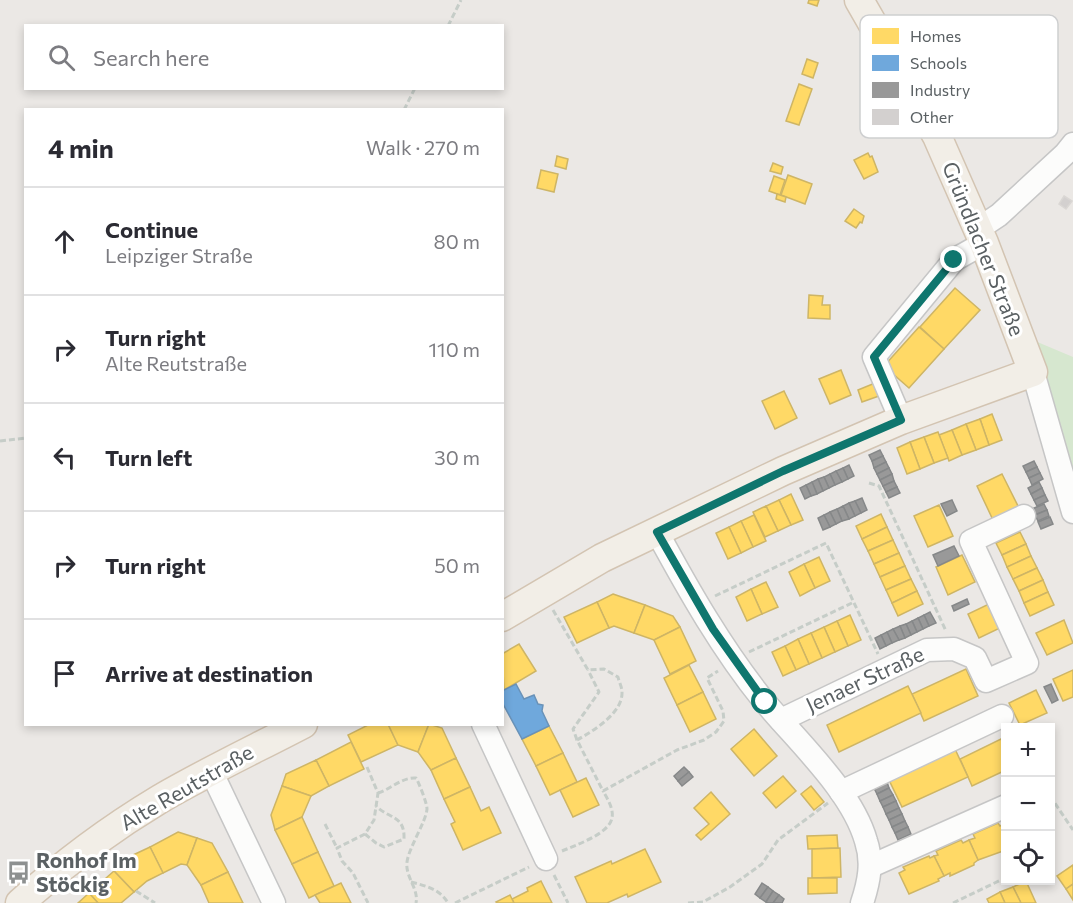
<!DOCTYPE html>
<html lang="en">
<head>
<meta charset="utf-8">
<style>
  :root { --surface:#fff; --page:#f2f2f3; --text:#2b2b33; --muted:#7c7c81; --line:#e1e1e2 }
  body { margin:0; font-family:Commissioner,sans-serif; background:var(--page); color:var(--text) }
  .controls { position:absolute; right:18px; bottom:18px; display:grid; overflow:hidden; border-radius:0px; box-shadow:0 3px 9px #0003 }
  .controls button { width:54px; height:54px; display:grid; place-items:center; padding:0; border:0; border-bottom:2px solid var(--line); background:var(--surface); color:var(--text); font:30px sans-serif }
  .stop { position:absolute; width:18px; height:18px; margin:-14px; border:4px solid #0f766e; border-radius:50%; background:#fff }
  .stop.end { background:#0f766e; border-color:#fff; box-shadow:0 2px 6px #0008 }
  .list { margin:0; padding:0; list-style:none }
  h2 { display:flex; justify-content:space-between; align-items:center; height:78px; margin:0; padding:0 24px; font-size:26px }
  h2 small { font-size:20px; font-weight:400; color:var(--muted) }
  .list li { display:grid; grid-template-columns:39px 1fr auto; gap:18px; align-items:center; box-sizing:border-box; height:108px; padding:0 24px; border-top:2px solid var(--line) }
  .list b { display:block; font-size:22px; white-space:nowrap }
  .list p { margin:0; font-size:20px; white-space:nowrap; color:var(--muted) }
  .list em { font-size:20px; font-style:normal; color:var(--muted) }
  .icon { flex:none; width:33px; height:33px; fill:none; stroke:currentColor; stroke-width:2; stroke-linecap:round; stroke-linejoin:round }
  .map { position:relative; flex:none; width:1073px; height:903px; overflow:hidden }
  .search { position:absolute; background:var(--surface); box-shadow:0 3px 9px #0003; left:24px; top:24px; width:480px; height:66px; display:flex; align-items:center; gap:15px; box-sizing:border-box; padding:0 21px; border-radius:0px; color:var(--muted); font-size:22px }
  .panel { position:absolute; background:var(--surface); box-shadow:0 3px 9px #0003; left:24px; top:108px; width:480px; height:618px; border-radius:0px }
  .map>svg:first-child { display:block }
  .green { fill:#d6e7cf }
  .homes { fill:#ffd966; stroke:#ceb565; stroke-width:1.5 }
  .schools { fill:#6fa8dc; stroke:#6992b8; stroke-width:1.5 }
  .industry { fill:#999; stroke:#868889; stroke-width:1.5 }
  .building { fill:#d3d0cf; stroke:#dad7d4; stroke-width:1.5 }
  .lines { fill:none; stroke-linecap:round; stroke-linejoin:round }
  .minor-casing { stroke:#c6c6c6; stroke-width:25 }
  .major-casing { stroke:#d3c4b2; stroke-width:31 }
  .path { stroke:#c6cdc8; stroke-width:3; stroke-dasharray:6 3; stroke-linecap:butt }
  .minor { stroke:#fcfcfb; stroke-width:22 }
  .major { stroke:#f2eee7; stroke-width:28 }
  .route { stroke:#0f766e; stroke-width:8 }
  .labels { text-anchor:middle; stroke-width:6; stroke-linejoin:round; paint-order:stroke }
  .street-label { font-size:21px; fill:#5a6063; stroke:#fff }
  .poi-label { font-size:21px; font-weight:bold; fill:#5a6063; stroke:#fff; text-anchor:start }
  .key { fill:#fff; stroke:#cecfd0; stroke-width:1.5 }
  .key-label { font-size:16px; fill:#5a6063 }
</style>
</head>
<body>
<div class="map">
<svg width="1073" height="903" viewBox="0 0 1073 903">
  <rect width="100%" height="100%" fill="#ebe8e5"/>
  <!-- green -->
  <path class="green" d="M1035 341 1073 357V472Z"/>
  <!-- homes -->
  <g class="homes">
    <path d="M809 0H819L817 6 808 3Z"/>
    <path d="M807 59 818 63 813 78 802 74Z"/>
    <path d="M799 84 812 89 799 125 786 121Z"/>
    <path d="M868 153 870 157 872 156 878 172 864 179 854 160Z"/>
    <path d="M557 156 568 159 566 169 555 166Z"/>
    <path d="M773 163 783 167 781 174 770 171Z"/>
    <path d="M541 170 558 174 554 192 537 188Z"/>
    <path d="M788 175 812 184 805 204 781 195Z"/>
    <path d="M774 176 785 180 780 195 769 191Z"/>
    <path d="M777 194 786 197 785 202 776 199Z"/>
    <path d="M854 209 864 216 862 223 860 222 856 228 845 221Z"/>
    <path d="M955 288 980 310 944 349 920 327Z"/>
    <path d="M809 295 823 296 822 305H830V319L808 318Z"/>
    <path d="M919 327 944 349 909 388 884 366Z"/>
    <path d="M841 370 851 395 830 404 819 379Z"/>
    <path d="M875 383 879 396 862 402 858 390Z"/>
    <path d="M784 391 797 418 775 429 762 401Z"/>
    <path d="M992 414 1002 440 989 445 980 419Z"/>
    <path d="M980 419 989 445 976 450 966 424Z"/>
    <path d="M966 424 976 450 962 455 952 430Z"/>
    <path d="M952 430 962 455 949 461 939 435Z"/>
    <path d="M938 432 948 458 934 463 924 437Z"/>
    <path d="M924 437 934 463 920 469 910 442Z"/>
    <path d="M910 442 920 469 907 474 897 448Z"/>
    <path d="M1002 474 1019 508 993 520 977 486Z"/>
    <path d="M791 494 803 520 791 525 779 500Z"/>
    <path d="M779 500 791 525 778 531 766 506Z"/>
    <path d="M939 505 953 536 928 547 914 516Z"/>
    <path d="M766 506 778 531 765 537 753 512Z"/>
    <path d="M881 514 887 527 862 539 856 526Z"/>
    <path d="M754 515 766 541 753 547 741 521Z"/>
    <path d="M741 521 753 547 741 553 729 527Z"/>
    <path d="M729 527 741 553 728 559 716 533Z"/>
    <path d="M887 527 893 540 868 551 862 539Z"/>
    <path d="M1020 532 1026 544 1002 555 996 543Z"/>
    <path d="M893 540 899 553 874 564 868 551Z"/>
    <path d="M1026 544 1031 556 1007 567 1002 555Z"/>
    <path d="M899 553 905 566 880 577 874 564Z"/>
    <path d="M962 555 975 582 948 595 936 567Z"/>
    <path d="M1031 556 1037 568 1013 579 1007 567Z"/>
    <path d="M819 557 830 581 815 588 804 564Z"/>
    <path d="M804 564 815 588 800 596 789 572Z"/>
    <path d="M905 566 911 579 886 590 880 577Z"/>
    <path d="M1037 568 1043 580 1019 591 1013 579Z"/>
    <path d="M911 579 917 591 892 603 886 590Z"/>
    <path d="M1043 580 1048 592 1024 603 1019 591Z"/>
    <path d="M766 582 778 607 762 614 751 589Z"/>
    <path d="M751 589 762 614 747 621 736 597Z"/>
    <path d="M917 591 923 604 898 616 892 603Z"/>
    <path d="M1048 592 1054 605 1030 616 1024 603Z"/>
    <path d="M613 594 645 605 634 633 614 626 609 628 597 602Z"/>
    <path d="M597 602 609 628 577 643 564 617Z"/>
    <path d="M989 604 1000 628 979 638 968 614Z"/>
    <path d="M645 605 673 616 680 627 654 640 634 633Z"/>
    <path d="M850 615 861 640 848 646 837 621Z"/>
    <path d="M1064 620 1073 643 1047 655 1036 633Z"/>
    <path d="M837 621 848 646 835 652 824 627Z"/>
    <path d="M680 627 696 661 670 674 654 640Z"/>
    <path d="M824 627 835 652 822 658 811 633Z"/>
    <path d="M811 633 822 658 809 664 798 639Z"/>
    <path d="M798 639 809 664 796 670 785 646Z"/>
    <path d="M519 644 536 671 504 690 502 654Z"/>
    <path d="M785 646 796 670 783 676 772 652Z"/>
    <path d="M689 665 703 692 677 705 664 678Z"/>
    <path d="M966 669 978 696 924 721 912 694Z"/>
    <path d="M1073 670V697L1063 701 1053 679Z"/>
    <path d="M908 686 921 713 839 752 827 725Z"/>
    <path d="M1036 690 1047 713 1020 725 1009 703Z"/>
    <path d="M703 692 716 719 690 732 677 705Z"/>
    <path d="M370 724H388L398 745 361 762 348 735Z"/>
    <path d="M388 724H429L418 752 398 745Z"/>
    <path d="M429 724 442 728 456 758 431 770 418 752Z"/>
    <path d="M549 726 563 753 536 766 522 739Z"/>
    <path d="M754 729 777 756 754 776 731 749Z"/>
    <path d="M1001 739 1006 748V770L972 786 960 759Z"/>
    <path d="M351 742 364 769 329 786 316 760Z"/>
    <path d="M955 749 968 777 902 807 889 780Z"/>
    <path d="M563 753 577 782 550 795 536 766Z"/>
    <path d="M456 758 470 787 444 799 431 770Z"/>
    <path d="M316 760 329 786 311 796 282 786 286 774Z"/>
    <path d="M783 776 796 791 776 808 763 793Z"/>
    <path d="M586 778 599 805 573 817 560 790Z"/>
    <path d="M282 786 311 796 302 817 275 830 271 815Z"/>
    <path d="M811 786 824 802 814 810 801 794Z"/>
    <path d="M470 787 481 811 489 807 501 833 463 850 451 824 455 822 444 799Z"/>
    <path d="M711 792 730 814 701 840 696 835 709 824 694 808Z"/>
    <path d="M302 817 318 852 292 864 275 830Z"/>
    <path d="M998 823 1000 826 1006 823V850L978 860 969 840 975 838 973 834Z"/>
    <path d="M178 832 197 838 187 865 181 864 163 873 150 847Z"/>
    <path d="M837 835 838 848 808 849 807 836Z"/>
    <path d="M197 838 212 843 228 872 201 885 187 865Z"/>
    <path d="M961 840 963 843 969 840 978 860 974 863V865L950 876V873L944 876 934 856 938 855 936 851Z"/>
    <path d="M150 847 163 873 147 881 134 892 114 871 131 856Z"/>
    <path d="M840 848 841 877 812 878V849Z"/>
    <path d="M645 849 661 882 628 897 627 894 607 903H587L575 877 611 861 612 864Z"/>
    <path d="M318 852 334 886 309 898 292 864Z"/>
    <path d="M929 856 930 858 934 856 944 876 938 879 939 881 909 894 899 873 905 870 903 867Z"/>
    <path d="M1073 865V884L1066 889 1057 876Z"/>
    <path d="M114 871 134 892 121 903H98L89 893Z"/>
    <path d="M228 872 243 903H209L201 885Z"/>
    <path d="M808 878H837V893L808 894Z"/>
    <path d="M541 881 552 903H514L512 899 528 891 527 888Z"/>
    <path d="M1026 881 1036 903H1021L1013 887Z"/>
    <path d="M341 883 351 903H320L315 895Z"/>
    <path d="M1073 884V900L1066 889Z"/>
    <path d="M1013 887 1021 903H1005L1000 892Z"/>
    <path d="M1000 892 1005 903H989L987 899Z"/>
    <path d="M89 893 98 903H78Z"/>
    <path d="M510 895 514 903H497L496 902Z"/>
  </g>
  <!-- schools -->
  <path class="schools" d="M516 684 524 699 534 695 538 704 543 705 542 711 549 726 522 739 502 702V691Z"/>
  <!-- industry -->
  <g class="industry">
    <path d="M880 450 883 456 872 461 869 455Z"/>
    <path d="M883 456 886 462 874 468 872 461Z"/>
    <path d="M1034 461 1037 467 1026 472 1023 466Z"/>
    <path d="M886 462 889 468 877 474 874 468Z"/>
    <path d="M849 465 854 476 848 479 843 468Z"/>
    <path d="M1037 467 1040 473 1029 478 1026 472Z"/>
    <path d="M843 468 848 479 842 482 836 471Z"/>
    <path d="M889 468 892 474 880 480 877 474Z"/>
    <path d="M836 471 842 482 835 485 830 474Z"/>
    <path d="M1040 473 1043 479 1032 485 1029 478Z"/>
    <path d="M830 474 835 485 829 488 824 477Z"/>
    <path d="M892 474 894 481 883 486 880 480Z"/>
    <path d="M824 477 829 488 823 491 818 479Z"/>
    <path d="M818 479 823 491 817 494 812 482Z"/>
    <path d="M894 481 897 487 886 492 883 486Z"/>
    <path d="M812 482 817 494 811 496 806 485Z"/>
    <path d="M1039 482 1042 488 1031 494 1028 488Z"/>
    <path d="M806 485 811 496 805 499 800 488Z"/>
    <path d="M897 487 900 493 889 498 886 492Z"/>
    <path d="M1042 488 1045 495 1034 500 1031 494Z"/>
    <path d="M1045 495 1048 501 1037 506 1034 500Z"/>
    <path d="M862 498 867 510 861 513 855 501Z"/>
    <path d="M952 500 957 511 947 516 941 504Z"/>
    <path d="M855 501 861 513 855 516 849 503Z"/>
    <path d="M849 503 855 516 849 519 843 506Z"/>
    <path d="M1044 504 1047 510 1035 515 1032 509Z"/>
    <path d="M843 506 849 519 842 521 837 509Z"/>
    <path d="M837 509 842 521 836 524 830 512Z"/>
    <path d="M1047 510 1049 516 1038 521 1035 515Z"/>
    <path d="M830 512 836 524 830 527 824 515Z"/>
    <path d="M824 515 830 527 823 530 818 518Z"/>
    <path d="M1050 517 1053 524 1041 529 1038 522Z"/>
    <path d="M954 546 959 556 938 566 933 555Z"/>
    <path d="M967 599 969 604 954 611 952 606Z"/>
    <path d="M930 612 936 623 929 626 924 615Z"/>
    <path d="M924 615 929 626 923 629 918 618Z"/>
    <path d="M918 618 923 629 917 632 912 621Z"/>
    <path d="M912 621 917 632 911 635 906 624Z"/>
    <path d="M906 624 911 635 905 638 900 626Z"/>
    <path d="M900 626 905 638 899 640 893 629Z"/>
    <path d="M893 629 899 640 892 643 887 632Z"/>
    <path d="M887 632 892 643 886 646 881 635Z"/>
    <path d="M881 635 886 646 880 649 875 638Z"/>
    <path d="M1051 684 1058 700 1052 703 1044 687Z"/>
    <path d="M684 767 689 772 678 781 674 776Z"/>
    <path d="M689 772 693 777 682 786 678 781Z"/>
    <path d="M887 782 889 788 877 794 874 788Z"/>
    <path d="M889 788 893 795 880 801 877 794Z"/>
    <path d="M893 795 896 801 883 807 880 801Z"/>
    <path d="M896 801 899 808 886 814 883 807Z"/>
    <path d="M899 808 902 814 889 820 886 814Z"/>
    <path d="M902 814 905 821 892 827 889 820Z"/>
    <path d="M905 821 908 827 895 833 892 827Z"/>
    <path d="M908 827 911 834 898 840 895 833Z"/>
    <path d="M762 883 768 887 760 898 755 894Z"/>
    <path d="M768 887 773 891 766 902 760 898Z"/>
    <path d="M773 891 779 895 773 903H768L766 902Z"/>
    <path d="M779 895 784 899 782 903H773Z"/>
  </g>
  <!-- building -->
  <path class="building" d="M1064 196 1072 201 1066 209 1059 204Z"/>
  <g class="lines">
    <defs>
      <g id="minor">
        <path d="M978 229 999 215 1065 154 1073 144"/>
        <path d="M1033 372 1073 512"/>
        <path d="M901 420 874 357 954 260 984 243"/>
        <path d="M657 532C689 591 722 649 764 701 797 741 852 791 866 841 873 862 869 882 862 903"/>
        <path d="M781 720 927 650 954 649 975 658 986 681 1027 663 971 541 1024 516"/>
        <path d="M483 724 546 859"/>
        <path d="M211 771 274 903"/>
        <path d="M841 792 1002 716"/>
        <path d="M871 866 1006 806"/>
      </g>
      <g id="major">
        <path d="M502 617 602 558 783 471 901 420 1033 372 984 243 937 136 859 0"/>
        <path d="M20 903C63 864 110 829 160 799 206 772 255 749 303 724"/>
      </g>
    </defs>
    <!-- minor casing -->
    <use href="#minor" class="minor-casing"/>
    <!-- major casing -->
    <use href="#major" class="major-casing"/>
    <!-- path -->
    <g class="path">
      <path d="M448 26 461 0"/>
      <path d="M404 110 415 88"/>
      <path d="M0 441 26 438"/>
      <path d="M869 483 879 486 946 631"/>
      <path d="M715 596 826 543 878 654"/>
      <path d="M553 610 588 670 604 669 618 677C619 682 622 687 622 692 623 713 593 731 577 740L603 791 677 750 704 740 716 732 724 721 723 711 707 678 718 671"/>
      <path d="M749 652 854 602"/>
      <path d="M577 740 573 729 599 692 588 670"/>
      <path d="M367 767 378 793 374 820 365 834 337 848 342 861 353 873 368 903"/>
      <path d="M378 793C391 789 402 777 416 778 419 783 427 803 427 809 426 822 409 847 407 862 405 877 419 889 416 903"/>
      <path d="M1050 796 1073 830"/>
      <path d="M325 824 337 848"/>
      <path d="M365 834 376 843 384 847 404 839C405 815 389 819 376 806"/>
      <path d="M562 851C576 845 609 834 612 818 614 809 607 798 603 791"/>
      <path d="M554 875 568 903"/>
      <path d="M411 882C426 886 440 889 448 903"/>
      <path d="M136 891 155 903"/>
      <path d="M455 903 529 867"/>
      <path d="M688 903 703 902 730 887 762 864 778 840 828 803"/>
      <path d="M953 903 1005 878"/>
    </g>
    <!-- minor -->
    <use href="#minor" class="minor"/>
    <!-- major -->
    <use href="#major" class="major"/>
  </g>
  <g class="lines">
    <!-- route -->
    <path class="route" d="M765 702 713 629 657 532 783 471 901 420 874 357 954 260"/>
  </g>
  <!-- icons -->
  <defs>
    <symbol id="bus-bare" viewBox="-9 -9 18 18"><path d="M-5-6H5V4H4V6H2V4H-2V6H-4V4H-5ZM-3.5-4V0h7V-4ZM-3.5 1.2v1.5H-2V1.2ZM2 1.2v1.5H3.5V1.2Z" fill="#8d9090" stroke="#fff" stroke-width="2.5" paint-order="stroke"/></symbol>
  </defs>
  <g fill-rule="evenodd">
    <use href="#bus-bare" x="2" y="856" width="33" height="33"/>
  </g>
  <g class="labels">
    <!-- street labels -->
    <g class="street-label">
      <text transform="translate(983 249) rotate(68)" y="7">Gründlacher Straße</text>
      <text transform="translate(865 680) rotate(-25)" y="7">Jenaer Straße</text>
      <text transform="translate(187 788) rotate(-30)" y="7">Alte Reutstraße</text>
    </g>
    <!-- poi labels -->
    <g class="poi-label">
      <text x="36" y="868">Ronhof Im<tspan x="36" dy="24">Stöckig</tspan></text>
    </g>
  </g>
  <!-- legend -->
  <rect x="860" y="15" width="198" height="123" rx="9" class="key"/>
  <rect x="872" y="28" width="27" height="16" fill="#ffd966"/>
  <rect x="872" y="55" width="27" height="16" fill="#6fa8dc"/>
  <rect x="872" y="82" width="27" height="16" fill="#999"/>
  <rect x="872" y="109" width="27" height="16" fill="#d3d0cf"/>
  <g class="key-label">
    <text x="910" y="42">Homes</text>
    <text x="910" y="69">Schools</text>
    <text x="910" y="96">Industry</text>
    <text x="910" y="123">Other</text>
  </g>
</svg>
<div class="controls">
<button>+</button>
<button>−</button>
<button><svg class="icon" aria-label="locate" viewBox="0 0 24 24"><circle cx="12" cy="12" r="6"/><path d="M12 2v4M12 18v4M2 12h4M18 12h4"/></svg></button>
</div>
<div class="stop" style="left:765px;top:702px"></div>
<div class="stop end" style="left:954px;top:260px"></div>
<div class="search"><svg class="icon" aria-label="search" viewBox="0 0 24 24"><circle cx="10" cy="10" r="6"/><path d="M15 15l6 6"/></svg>Search here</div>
<section class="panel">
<h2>4 min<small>Walk · 270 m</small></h2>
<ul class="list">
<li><svg class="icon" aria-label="ahead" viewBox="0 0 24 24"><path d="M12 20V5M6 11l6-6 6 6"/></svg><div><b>Continue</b><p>Leipziger Straße</p></div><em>80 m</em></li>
<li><svg class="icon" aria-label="right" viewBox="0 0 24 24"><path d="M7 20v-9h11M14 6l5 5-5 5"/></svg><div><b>Turn right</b><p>Alte Reutstraße</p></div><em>110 m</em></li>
<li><svg class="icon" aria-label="left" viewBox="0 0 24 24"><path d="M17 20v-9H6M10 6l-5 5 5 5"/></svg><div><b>Turn left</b></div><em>30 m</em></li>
<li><svg class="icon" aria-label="right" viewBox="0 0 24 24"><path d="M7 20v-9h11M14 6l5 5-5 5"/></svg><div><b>Turn right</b></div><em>50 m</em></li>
<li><svg class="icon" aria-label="arrive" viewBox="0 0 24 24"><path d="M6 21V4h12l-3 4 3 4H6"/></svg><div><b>Arrive at destination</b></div></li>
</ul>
</section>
</div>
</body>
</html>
